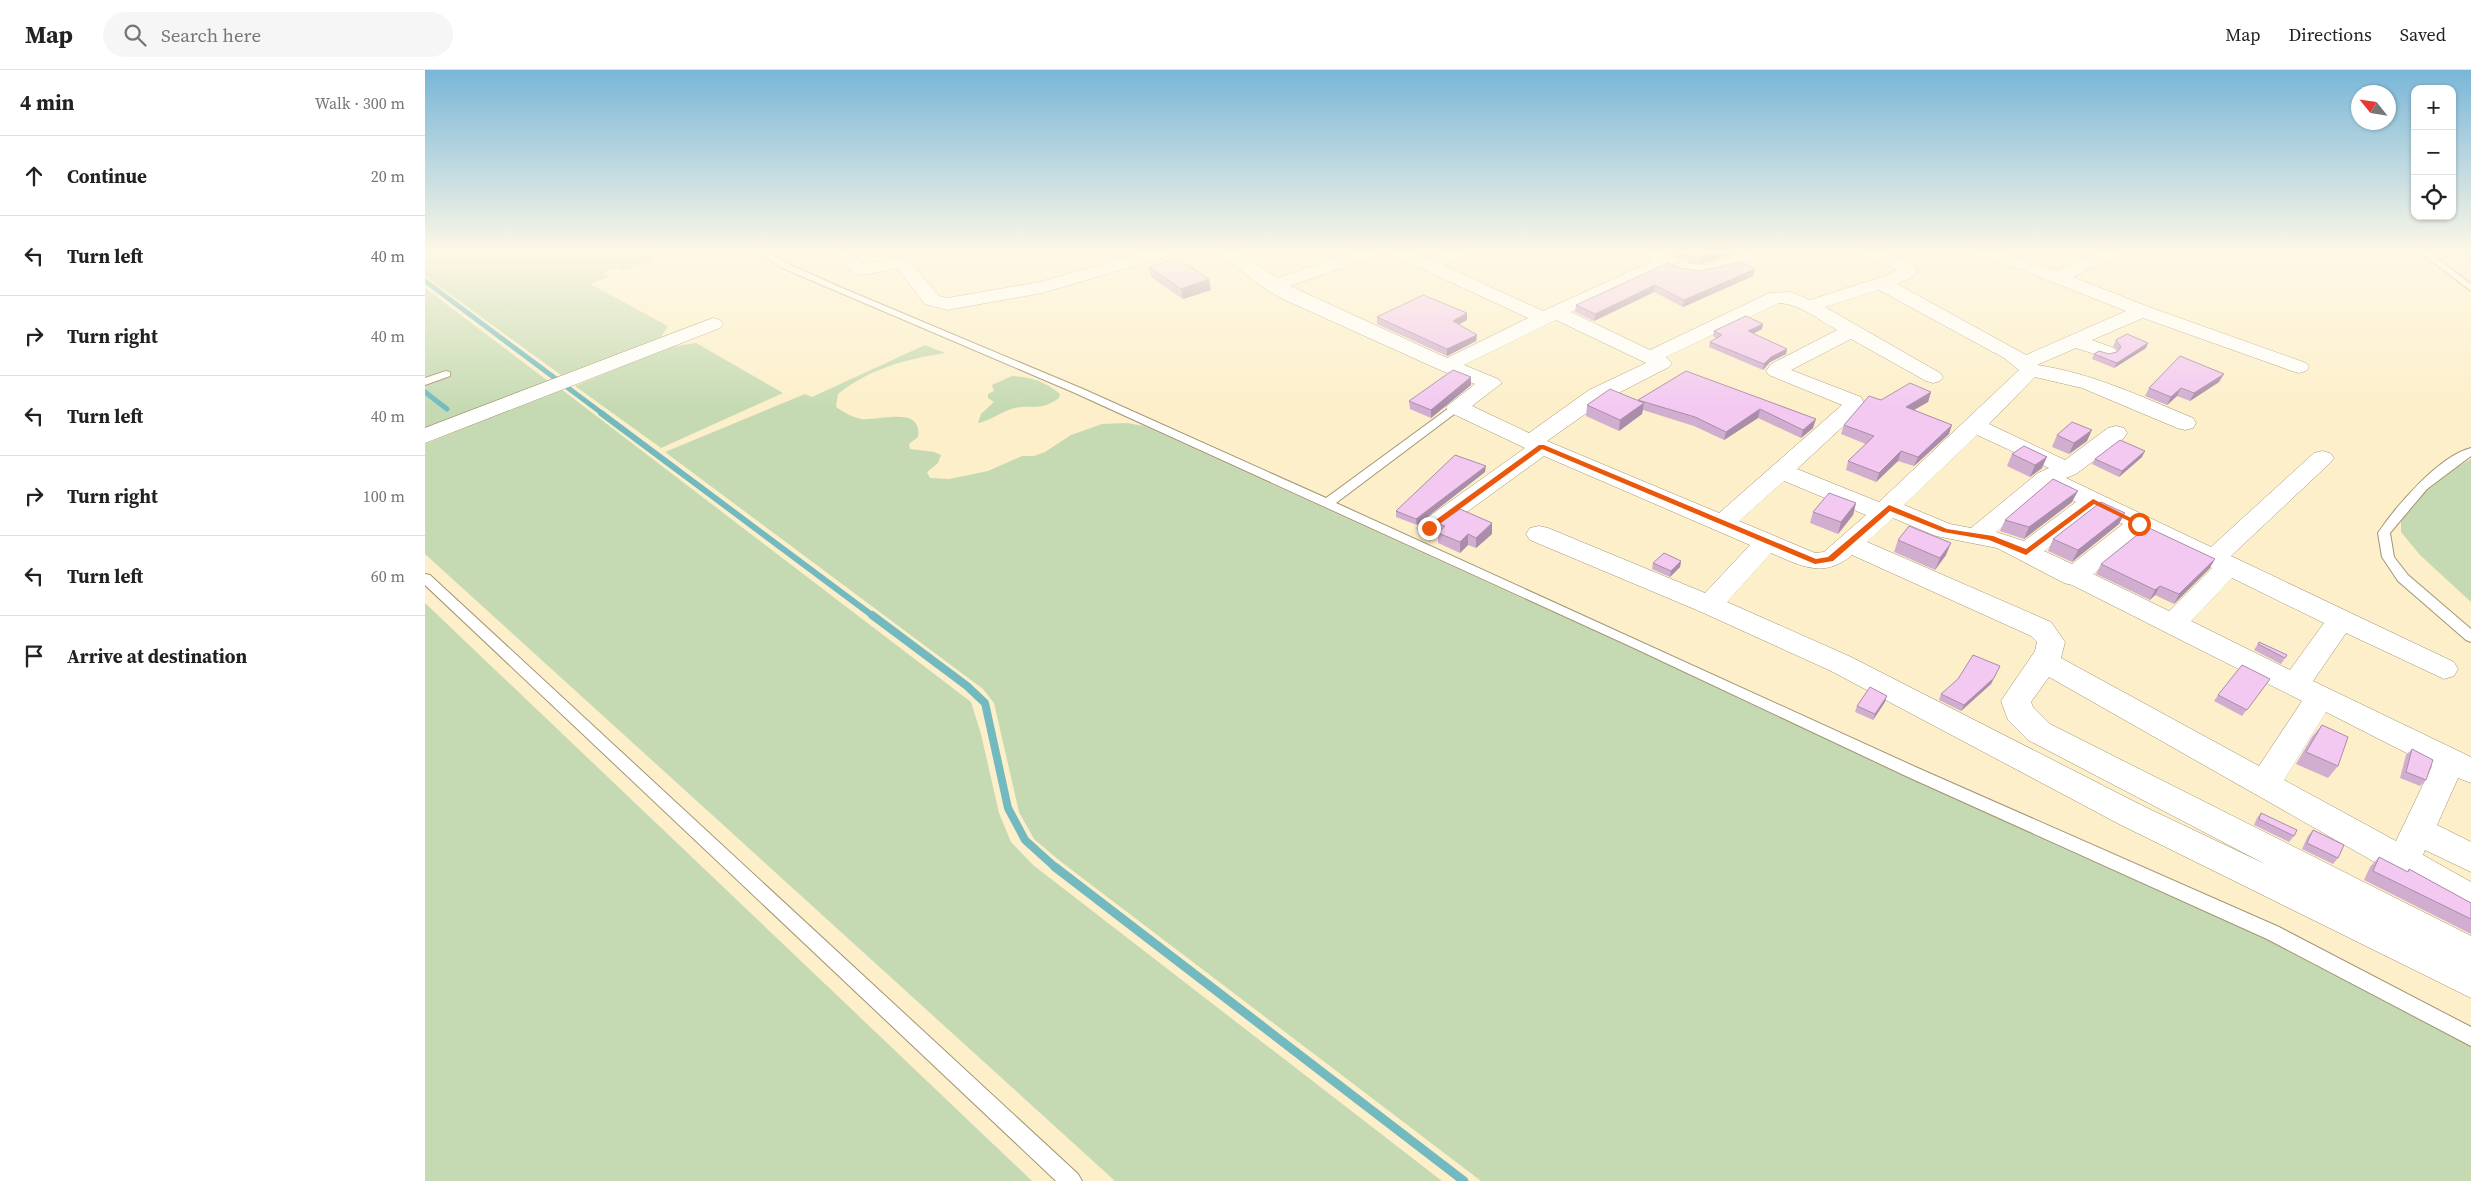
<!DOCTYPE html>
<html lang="en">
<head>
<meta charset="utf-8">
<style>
  :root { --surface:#fff; --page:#f6f6f6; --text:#222; --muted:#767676; --line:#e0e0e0 }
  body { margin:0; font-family:"Source Serif 4",serif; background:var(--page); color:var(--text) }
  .controls { position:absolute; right:15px; top:15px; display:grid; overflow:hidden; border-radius:10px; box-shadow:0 1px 4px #0004 }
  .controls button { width:45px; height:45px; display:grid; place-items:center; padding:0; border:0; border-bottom:1px solid var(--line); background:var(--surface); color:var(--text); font:25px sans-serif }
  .compass { position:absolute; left:1926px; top:15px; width:45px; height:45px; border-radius:50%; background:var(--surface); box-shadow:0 1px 4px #0004; rotate:300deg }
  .stop { position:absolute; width:15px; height:15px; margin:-11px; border:4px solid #ea580c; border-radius:50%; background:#fff }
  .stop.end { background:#ea580c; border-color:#fff; box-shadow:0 1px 5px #0008 }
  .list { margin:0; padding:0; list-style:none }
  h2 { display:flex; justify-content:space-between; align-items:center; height:65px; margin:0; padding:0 20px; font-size:21px }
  h2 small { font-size:16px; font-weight:400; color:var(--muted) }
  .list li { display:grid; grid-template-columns:32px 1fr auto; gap:15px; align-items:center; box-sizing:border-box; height:80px; padding:0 20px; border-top:1px solid var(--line) }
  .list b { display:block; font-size:19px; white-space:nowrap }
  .list em { font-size:16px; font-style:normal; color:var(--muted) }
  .icon { flex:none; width:28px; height:28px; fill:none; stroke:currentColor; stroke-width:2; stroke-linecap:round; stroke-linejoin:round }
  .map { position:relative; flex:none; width:2046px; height:1111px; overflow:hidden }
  header { display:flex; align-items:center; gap:30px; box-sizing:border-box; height:70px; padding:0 25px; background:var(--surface); border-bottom:1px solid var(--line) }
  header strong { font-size:24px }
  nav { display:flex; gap:28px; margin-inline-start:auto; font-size:18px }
  .search { width:350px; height:45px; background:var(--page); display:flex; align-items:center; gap:12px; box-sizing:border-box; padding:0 18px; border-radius:28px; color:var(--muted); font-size:19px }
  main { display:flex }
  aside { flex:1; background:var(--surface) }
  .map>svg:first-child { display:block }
  .green { fill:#c5dab3 }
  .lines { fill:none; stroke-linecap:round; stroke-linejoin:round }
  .stream-far3 { stroke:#72babf; stroke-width:5 }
  .stream-far2 { stroke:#72babf; stroke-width:6 }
  .stream-far1 { stroke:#72babf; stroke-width:8 }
  .stream { stroke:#72babf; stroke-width:9 }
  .lane-casing { stroke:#a19573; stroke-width:2 }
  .street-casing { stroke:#a19573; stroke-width:1 }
  .lane { fill:#fff; fill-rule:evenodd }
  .street { fill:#fff; fill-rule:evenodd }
  .wall { fill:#d1add0 }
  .shaded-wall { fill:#aa8da9 }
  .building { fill:#f3c9f2; stroke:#aa8da9 }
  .route { fill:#ea580c }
</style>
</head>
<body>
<header>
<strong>Map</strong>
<div class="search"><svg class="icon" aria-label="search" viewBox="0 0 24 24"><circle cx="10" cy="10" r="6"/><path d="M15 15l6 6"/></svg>Search here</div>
<nav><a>Map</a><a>Directions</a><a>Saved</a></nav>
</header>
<main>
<aside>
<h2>4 min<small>Walk · 300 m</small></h2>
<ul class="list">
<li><svg class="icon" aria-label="ahead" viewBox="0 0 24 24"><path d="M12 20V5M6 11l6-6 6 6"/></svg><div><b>Continue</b></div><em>20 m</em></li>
<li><svg class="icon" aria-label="left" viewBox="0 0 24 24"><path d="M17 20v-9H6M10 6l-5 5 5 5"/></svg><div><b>Turn left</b></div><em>40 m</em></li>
<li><svg class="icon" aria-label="right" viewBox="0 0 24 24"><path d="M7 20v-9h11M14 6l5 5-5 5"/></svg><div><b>Turn right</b></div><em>40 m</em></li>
<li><svg class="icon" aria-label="left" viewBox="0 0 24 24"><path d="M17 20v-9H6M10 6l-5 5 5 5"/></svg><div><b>Turn left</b></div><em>40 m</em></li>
<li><svg class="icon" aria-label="right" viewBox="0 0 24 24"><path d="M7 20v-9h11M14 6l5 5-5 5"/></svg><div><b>Turn right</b></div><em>100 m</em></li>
<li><svg class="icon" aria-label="left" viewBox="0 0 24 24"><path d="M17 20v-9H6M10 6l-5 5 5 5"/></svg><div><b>Turn left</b></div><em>60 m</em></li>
<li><svg class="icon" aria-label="arrive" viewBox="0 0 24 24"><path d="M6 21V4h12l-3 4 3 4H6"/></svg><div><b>Arrive at destination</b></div></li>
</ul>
</aside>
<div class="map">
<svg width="2046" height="1111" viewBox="0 0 2046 1111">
  <rect width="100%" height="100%" fill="#fcefca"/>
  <!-- green -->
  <g class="green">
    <path d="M0 181H226L231 183 223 186 230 190 198 201 192 198 178 203 184 207 165 214 243 256 236 267 136 305 0 206Z"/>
    <path d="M0 218 123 311 0 359Z"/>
    <path d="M271 273 358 323 236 378 150 316 245 277Z"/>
    <path d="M500 275 520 283C481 289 444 299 413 324L411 337C418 342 427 347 436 349 454 351 498 335 493 367L484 374 485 379 509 382 516 385 513 393 502 402 505 408 524 409 563 401 597 386H609L620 382 646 365 677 354 702 353 719 356 1846 869 2046 973V1111H1056L635 791 609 769 594 742 569 633 558 619 240 382 380 324 387 327Z"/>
    <path d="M587 306C606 307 619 311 635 324L634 328C613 343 605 333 586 339 574 343 565 351 553 353L556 344 569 332 563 328V324L569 321 567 315Z"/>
    <path d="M136 319 546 632 556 664 574 743 586 772 608 795 1017 1111H690L0 484V374Z"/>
    <path d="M2046 389V532L1995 485 1976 462V444L1987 424Z"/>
    <path d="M0 533 607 1111H0Z"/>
  </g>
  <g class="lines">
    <!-- stream-far3 -->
    <g class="stream-far3">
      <path d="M0 211 178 344"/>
      <path d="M0 322 22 339"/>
    </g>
    <!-- stream-far2 -->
    <path class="stream-far2" d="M176 343 448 546"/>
    <!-- stream-far1 -->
    <path class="stream-far1" d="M447 545 542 616 560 633 583 738 600 770 631 798"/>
    <!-- stream -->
    <path class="stream" d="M630 797 1039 1111"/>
    <defs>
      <g id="lane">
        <path d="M330 181H340L361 193 415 217 658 319 901 428 1028 335H1036V339L911 433 1495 699 1854 857 2046 957V976L1842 869 1483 707 1209 578 650 323 355 197Z"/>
        <path d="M1993 181H2003L2046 214V221Z"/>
        <path d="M21 301 25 302V306L0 315V308Z"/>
        <path d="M2046 378V386L2002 419 1965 463 1969 487 1983 505 2046 559V572L2041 570 1973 511 1957 487 1953 463C1971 436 2014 386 2046 378Z"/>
        <path d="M0 504 5 505 653 1104 657 1111H631L0 515Z"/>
      </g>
      <g id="street">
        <path d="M408 181H426L437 194 476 187 482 188 514 226 522 228 615 212 722 181H750L747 185 617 223 522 240 500 234 472 198C436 205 431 214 408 181Z"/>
        <path d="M790 181H811L853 208 931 181H957L954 185 865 216 1022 288 1103 248 967 185 964 181H988L1005 189 1022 181H1046L1043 185 1019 196 1118 241 1228 191 1213 181C1226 181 1242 179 1251 191L1248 195 1146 242 1225 280 1344 223 1366 222 1385 230 1463 205 1472 200 1438 185 1435 181H1459L1488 194 1492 202 1489 206 1472 214 1601 285 1701 241 1597 200 1549 185 1546 181H1574L1632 201 1674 181H1697L1694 185 1648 207 1724 237 1881 293 1884 297 1881 301 1874 303 1867 301 1718 248 1667 270 1689 278 1692 282 1689 286 1682 288 1651 278 1612 295C1667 303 1717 327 1768 348L1771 353 1768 358 1760 360 1752 358 1657 318 1610 307 1564 354 1640 390 1683 358 1691 356 1699 358 1702 363 1699 368 1651 404 1641 408 1786 477 1889 383 1897 381 1905 383 1909 388 1905 393 1806 486 2029 592 2033 599 2029 606 2019 609 1921 563 1888 611 2046 687V713L2033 708 2012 755 2046 772V802L2000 780 1998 785 2046 812V844L2034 840 1624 607 1606 632 1608 637 1625 654 2046 866V928L1694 754 1406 601 1274 541 1105 470 1101 464 1105 458 1114 456 1123 458 1280 523 1325 475 1119 386 1013 463 1004 466 995 463 992 458 995 453 1100 378 1024 342 1021 337 1050 314 1015 300 860 230 842 220ZM1454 220 1579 288 1594 300 1454 432 1372 399 1440 336 1436 327 1366 300 1426 269 1501 311 1508 313 1515 311 1518 307 1515 303 1400 237ZM1354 233C1375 234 1394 250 1412 260L1346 294 1341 301 1344 305 1417 335 1294 443 1122 371 1180 330 1244 297 1247 293 1241 287ZM1131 250 1221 293 1164 320 1104 363 1047 336 1077 313 1073 309 1039 295ZM1552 365 1624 398 1613 403 1546 458 1525 454 1479 435ZM1359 411 1441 445 1399 482 1390 483 1314 451ZM1623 418 1651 432 1599 471 1571 462ZM1670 441 1698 454 1647 494 1619 481ZM1468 448 1511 466 1572 478 1639 513 1647 515 1877 631 1834 696 1636 588 1640 572 1626 552 1442 472ZM1717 464 1787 498 1744 541 1668 504ZM1346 483C1376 496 1399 509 1427 485L1606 566 1612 572 1610 581 1576 631 1583 650 1603 670 1842 795 1718 736 1426 587 1302 532ZM1807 508 1899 553 1865 600 1766 551ZM1901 642 2007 696 1971 771 1859 710Z"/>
        <path d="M1321 183 1327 184 1330 188 1327 192C1309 198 1262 219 1248 198L1251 194 1257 193 1281 195Z"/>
        <path d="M288 248 295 250 298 254 295 258 0 373V358Z"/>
      </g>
    </defs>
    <!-- lane casing -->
    <use href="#lane" class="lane-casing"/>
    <!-- street casing -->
    <use href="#street" class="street-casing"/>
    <!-- lane -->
    <use href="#lane" class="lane"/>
    <!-- street -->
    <use href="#street" class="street"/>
  </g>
  <!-- wall -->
  <g class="wall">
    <path d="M1248 181H1340L1330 184 1320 181 1275 194 1266 193 1248 185Z"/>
    <path d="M724 197 786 220 758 229 726 207Z"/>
    <path d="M1255 198 1276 201 1330 199 1328 206 1258 237 1229 222 1169 251 1150 242 1151 235Z"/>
    <path d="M1042 243V250L1033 255 1052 265 1051 271 1022 286 952 254V247Z"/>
    <path d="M1338 254 1337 259 1328 264 1361 284 1345 292 1338 300 1284 277 1285 272 1291 268 1288 266 1289 261Z"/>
    <path d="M1691 270 1721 278 1689 298 1667 289 1669 284H1684L1692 282 1693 281 1688 276Z"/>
    <path d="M1261 301 1388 358 1376 368 1333 348 1299 370 1269 356 1218 340 1217 344 1194 361 1161 346 1162 335 1213 331V330Z"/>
    <path d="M1794 312 1765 331 1752 326 1742 335 1720 326 1724 318Z"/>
    <path d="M1046 315 1006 348 985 339 984 331Z"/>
    <path d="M1506 322 1503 332 1489 340 1524 364 1489 396 1473 391 1451 412 1421 400 1423 391 1441 374 1416 364 1419 355 1456 330Z"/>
    <path d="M1632 365 1662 371 1644 384 1627 377Z"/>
    <path d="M1587 384 1617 398 1605 407 1582 396Z"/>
    <path d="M1717 387 1694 407 1667 394 1670 389Z"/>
    <path d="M1060 402 992 455 971 447V441Z"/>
    <path d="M1647 432 1599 469 1575 461 1580 450Z"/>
    <path d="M1431 433 1428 445 1413 464 1385 453 1388 442Z"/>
    <path d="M1014 454 1067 464 1051 478 1043 475 1035 483 1013 473V463L1014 462Z"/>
    <path d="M1694 454 1647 492 1623 481 1628 469Z"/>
    <path d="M1473 470 1521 485 1510 500 1469 482Z"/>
    <path d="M1790 489 1784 499 1749 534 1730 525 1725 530 1671 504 1676 494Z"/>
    <path d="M1256 491 1255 497 1245 507 1227 499 1228 493Z"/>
    <path d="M1834 572 1862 585 1856 594 1829 580Z"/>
    <path d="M1572 602 1566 614 1536 641 1514 630 1516 624Z"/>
    <path d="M1845 609 1817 646 1789 631 1793 625Z"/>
    <path d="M1460 632 1448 650 1430 642 1432 636Z"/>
    <path d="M1897 655 1913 696 1903 708 1871 694 1887 667Z"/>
    <path d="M1987 679 2001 710 1995 716 1975 708 1981 685Z"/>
    <path d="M1836 743 1869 766 1864 772 1829 755 1832 748Z"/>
    <path d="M1888 760 1913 788 1908 794 1877 779 1883 766Z"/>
    <path d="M1954 787 1982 802 1984 799 2046 833V864L1939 810 1945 797Z"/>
  </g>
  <!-- shaded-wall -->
  <g class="shaded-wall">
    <path d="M1299 181H1321L1275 194 1276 188Z"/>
    <path d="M1330 181H1340L1330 184Z"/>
    <path d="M1330 199 1328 206 1258 237 1259 230Z"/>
    <path d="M784 209 786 220 758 229 756 219Z"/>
    <path d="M1230 215 1229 222 1169 251 1170 244Z"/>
    <path d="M1042 243V250L1027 258 1028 251Z"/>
    <path d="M1338 254 1337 259 1322 267 1323 261Z"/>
    <path d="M1052 265 1051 271 1022 286V279Z"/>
    <path d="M1723 273 1721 278 1689 298 1692 293Z"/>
    <path d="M1362 279 1361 284 1345 292 1338 300 1339 294 1346 287Z"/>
    <path d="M1799 304 1794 312 1765 331 1769 323Z"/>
    <path d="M1046 307V315L1006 348V340Z"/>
    <path d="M1756 318 1752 326 1742 335 1746 327Z"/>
    <path d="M1506 322 1503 332 1478 346 1481 337Z"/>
    <path d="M1219 333 1217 344 1194 361 1195 350Z"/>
    <path d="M1335 339 1333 348 1299 370 1301 362Z"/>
    <path d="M1391 349 1388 358 1376 368 1378 360Z"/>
    <path d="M1527 355 1524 364 1489 396 1493 387Z"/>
    <path d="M1667 360 1662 371 1644 384 1649 373Z"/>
    <path d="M1476 381 1473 391 1451 412 1454 403Z"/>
    <path d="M1720 381 1717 387 1694 407 1697 401Z"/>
    <path d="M1622 387 1617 398 1605 407 1610 395Z"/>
    <path d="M1061 396 1060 402 992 455 991 449Z"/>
    <path d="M1653 421 1647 432 1599 469 1604 457Z"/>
    <path d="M1431 433 1428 445 1413 464 1416 452Z"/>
    <path d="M1700 443 1694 454 1647 492 1653 480Z"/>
    <path d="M1067 453V464L1051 478V468Z"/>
    <path d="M1043 464V475L1035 483V472Z"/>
    <path d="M1526 473 1521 485 1510 500 1515 488Z"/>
    <path d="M1790 489 1784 499 1749 534 1754 524Z"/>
    <path d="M1256 491 1255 497 1245 507 1246 501Z"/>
    <path d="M1735 516 1730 525 1725 530 1730 520Z"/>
    <path d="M1575 596 1566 614 1536 641 1539 635Z"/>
    <path d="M1462 626 1460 632 1448 650 1450 644Z"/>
  </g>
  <!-- building -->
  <g class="building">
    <path d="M1255 181H1299L1276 188 1267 187Z"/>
    <path d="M752 188 784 209 756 219 724 197Z"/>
    <path d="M1314 192 1330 199 1259 230 1230 215 1170 244 1151 235 1243 193 1255 198 1276 201Z"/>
    <path d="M998 225 1042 243 1028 251 1052 265 1022 279 952 247Z"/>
    <path d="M1321 246 1338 254 1323 261 1362 279 1346 287 1339 294 1285 272 1297 265 1289 261Z"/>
    <path d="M1702 264 1723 273 1692 293 1669 284 1674 281 1684 284 1692 282 1696 277 1691 270Z"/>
    <path d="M1755 286 1799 304 1769 323 1756 318 1746 327 1724 318Z"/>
    <path d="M1028 300 1046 307 1006 340 984 331Z"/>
    <path d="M1261 301 1391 349 1378 360 1335 339 1301 362 1270 347 1213 330Z"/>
    <path d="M1485 313 1506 322 1481 337 1527 355 1493 387 1476 381 1454 403 1423 391 1449 366 1419 355 1444 326 1456 330Z"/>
    <path d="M1185 319 1219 333 1195 350 1162 335Z"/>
    <path d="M1647 352 1667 360 1649 373 1632 365Z"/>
    <path d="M1695 370 1720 381 1697 401 1670 389Z"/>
    <path d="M1599 376 1622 387 1610 395 1587 384Z"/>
    <path d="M1030 385 1061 396 991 449 971 441Z"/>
    <path d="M1628 409 1653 421 1604 457 1580 450Z"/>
    <path d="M1404 423 1431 433 1416 452 1388 442Z"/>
    <path d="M1676 432 1700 443 1653 480 1628 469Z"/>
    <path d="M1035 439 1067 453 1051 468 1043 464 1035 472 1013 463 1020 456 1014 454Z"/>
    <path d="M1484 456 1526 473 1515 488 1473 470Z"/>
    <path d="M1722 457 1790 489 1754 524 1735 516 1730 520 1676 494Z"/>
    <path d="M1239 483 1256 491 1246 501 1228 493Z"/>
    <path d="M1834 572 1862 585 1860 588 1833 574Z"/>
    <path d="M1548 585 1575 596 1569 608 1539 635 1516 624 1533 609Z"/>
    <path d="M1817 595 1845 609 1822 640 1793 625Z"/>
    <path d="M1445 617 1462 626 1450 644 1432 636Z"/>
    <path d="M1897 655 1923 667 1913 696 1881 682Z"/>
    <path d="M1987 679 2008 690 2001 710 1981 702Z"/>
    <path d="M1836 743 1872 760 1869 766 1834 749Z"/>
    <path d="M1888 760 1919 775 1913 788 1882 773Z"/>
    <path d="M1954 787 1983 802 1984 799 2046 833V849L1948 801Z"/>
  </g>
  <!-- sky -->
  <linearGradient id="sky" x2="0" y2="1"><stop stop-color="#79b6d8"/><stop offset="0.54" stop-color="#fef8e7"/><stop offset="1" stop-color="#fef8e7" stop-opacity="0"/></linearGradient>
  <rect width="2046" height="337" fill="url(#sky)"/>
  <!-- route -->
  <path class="route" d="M1114 375H1119L1391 489 1403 487 1464 435 1522 459 1568 466 1601 479 1668 429 1718 454 1712 455 1669 434 1601 485 1564 470 1518 462 1465 441 1408 491 1390 494 1117 379 1006 460H1001V457Z"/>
</svg>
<div class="controls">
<button>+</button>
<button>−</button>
<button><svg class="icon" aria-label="locate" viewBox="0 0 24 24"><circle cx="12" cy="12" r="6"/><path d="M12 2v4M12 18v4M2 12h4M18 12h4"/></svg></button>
</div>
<svg class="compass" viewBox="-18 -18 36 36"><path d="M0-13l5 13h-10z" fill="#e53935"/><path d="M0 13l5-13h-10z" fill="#767676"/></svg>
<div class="stop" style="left:1714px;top:454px"></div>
<div class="stop end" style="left:1004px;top:458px"></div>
</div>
</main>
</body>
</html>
